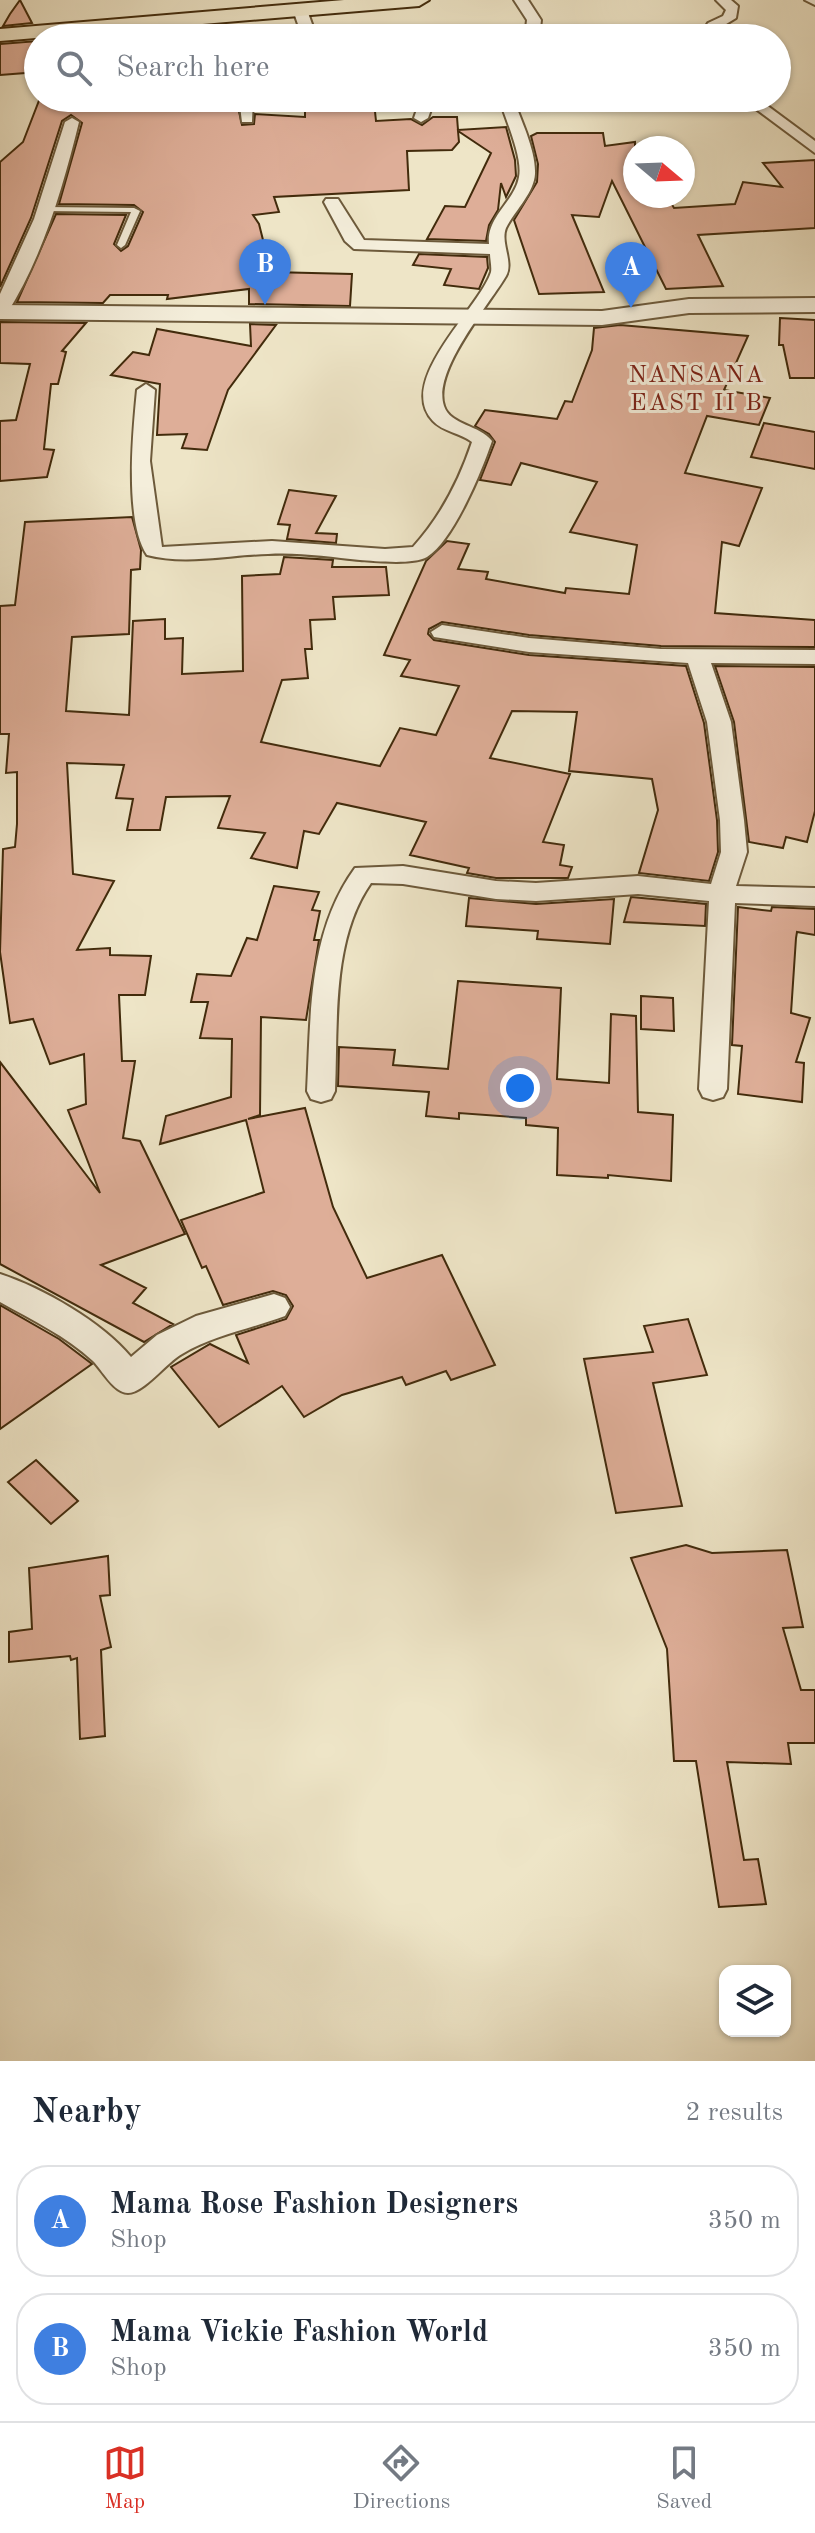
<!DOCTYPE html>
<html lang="en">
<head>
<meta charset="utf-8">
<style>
  :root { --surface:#fff; --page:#f2f2f3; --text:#1f2937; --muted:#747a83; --line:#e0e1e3; --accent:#d93025 }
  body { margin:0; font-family:"Old Standard TT",serif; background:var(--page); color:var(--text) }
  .controls { position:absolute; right:24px; bottom:24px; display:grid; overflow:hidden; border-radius:16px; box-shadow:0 2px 6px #0004 }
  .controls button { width:72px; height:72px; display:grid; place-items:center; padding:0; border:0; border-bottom:2px solid var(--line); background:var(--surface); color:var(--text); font:40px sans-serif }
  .compass { position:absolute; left:623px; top:136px; width:72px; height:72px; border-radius:50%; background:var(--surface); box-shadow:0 2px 6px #0004; rotate:109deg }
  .you { position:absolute; left:520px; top:1088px; width:28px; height:28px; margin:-20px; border:6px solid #fff; border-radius:50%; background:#1a73e8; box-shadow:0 0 0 12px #1a73e833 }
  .badge { display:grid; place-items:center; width:52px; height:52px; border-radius:50%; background:var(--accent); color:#fff; font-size:26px; font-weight:700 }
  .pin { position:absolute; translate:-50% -66px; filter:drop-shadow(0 2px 4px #0008) }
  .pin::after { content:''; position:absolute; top:42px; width:28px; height:24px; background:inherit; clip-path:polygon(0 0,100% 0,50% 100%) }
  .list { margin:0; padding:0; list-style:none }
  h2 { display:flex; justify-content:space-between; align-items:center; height:104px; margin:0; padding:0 32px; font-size:34px }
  h2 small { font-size:26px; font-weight:400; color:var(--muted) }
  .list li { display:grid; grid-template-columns:52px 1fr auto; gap:24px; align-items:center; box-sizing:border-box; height:112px; margin:0 16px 16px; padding:0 16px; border:2px solid var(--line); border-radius:32px }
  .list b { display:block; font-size:30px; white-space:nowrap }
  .list p { margin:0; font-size:26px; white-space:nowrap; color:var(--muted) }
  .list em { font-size:26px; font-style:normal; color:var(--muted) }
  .icon { flex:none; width:44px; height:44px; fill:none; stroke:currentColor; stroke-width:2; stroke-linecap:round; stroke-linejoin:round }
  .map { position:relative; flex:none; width:815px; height:2061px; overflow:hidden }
  .search { position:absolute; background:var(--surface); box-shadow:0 2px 6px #0004; left:24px; right:24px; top:24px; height:88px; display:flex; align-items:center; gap:20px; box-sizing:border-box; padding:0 28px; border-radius:44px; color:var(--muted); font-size:30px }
  .sheet { height:360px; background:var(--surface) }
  nav { display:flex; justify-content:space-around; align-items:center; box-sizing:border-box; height:112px; border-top:2px solid var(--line); background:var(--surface); font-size:22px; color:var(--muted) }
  nav a { display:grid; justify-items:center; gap:4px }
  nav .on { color:var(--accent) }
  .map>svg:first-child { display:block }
  .building { fill:#deae98; stroke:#422b0c; stroke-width:2 }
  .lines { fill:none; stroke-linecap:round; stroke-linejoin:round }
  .service-casing { stroke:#6d5a3b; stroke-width:4 }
  .minor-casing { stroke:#6d5a3b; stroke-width:4 }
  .tertiary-casing { stroke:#6d5a3b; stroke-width:4 }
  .primary-casing { stroke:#422b0c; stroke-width:4 }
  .service { fill:#f4eedb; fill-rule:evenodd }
  .minor { fill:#f4eedb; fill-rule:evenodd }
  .tertiary { fill:#f4eedb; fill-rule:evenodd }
  .primary { fill:#eee5c7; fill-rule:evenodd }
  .labels { text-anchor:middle; stroke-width:6; stroke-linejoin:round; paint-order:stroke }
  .far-quarter-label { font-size:24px; letter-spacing:2px; fill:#7a1f14; stroke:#f4eedb }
</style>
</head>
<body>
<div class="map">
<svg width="815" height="2061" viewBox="0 0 815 2061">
  <rect width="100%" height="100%" fill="#eee5c7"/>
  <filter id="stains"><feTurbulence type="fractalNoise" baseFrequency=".0025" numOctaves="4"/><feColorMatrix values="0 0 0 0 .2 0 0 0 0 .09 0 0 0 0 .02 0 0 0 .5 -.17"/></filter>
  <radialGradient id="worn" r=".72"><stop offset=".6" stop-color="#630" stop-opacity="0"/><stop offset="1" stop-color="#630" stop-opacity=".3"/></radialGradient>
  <!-- building -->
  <g class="building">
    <path d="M20 0 32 23 3 26 10 14Z"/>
    <path d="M38 41V72L0 75V44Z"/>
    <path d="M40 98H204L205 101 236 98 242 125 254 124 255 114 305 117V103L374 102 376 121 411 119 422 125 433 117H457L458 130 506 127 515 160 516 176 506 197 501 183 498 210 489 225 486 241 427 239 445 206 465 207 491 153 458 131 459 142 452 150 407 151 409 190 274 197 279 212 253 215 259 224 271 272 352 274 350 306 249 304V289L167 299 168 295H110L103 303 17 302 56 214 126 215 114 244 121 251 128 246 143 212 134 205 59 204 82 123 71 115 62 121 31 218 0 287V162L23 142Z"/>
    <path d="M537 133H603L605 146 635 142V196H667L674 208 735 204 743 182 782 187 763 163 815 160V228L698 235 723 286 666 289 612 181 599 217 572 215 604 292 539 294 514 220 537 182 538 164 531 136Z"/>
    <path d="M419 254 487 257 488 268 479 289 444 285 451 269 413 265Z"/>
    <path d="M780 318 815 320V378H790L783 345H779Z"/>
    <path d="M0 322 86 323 62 351 66 352 58 384H51L44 449 54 450 47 477 0 481V421L16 420 30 364 0 363Z"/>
    <path d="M250 324 276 325 228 390 207 450 182 448 187 434 157 435 160 384 111 375 133 352 149 355 157 329 251 346Z"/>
    <path d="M620 325 748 336 724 390 770 398 759 425 707 416 685 473 762 488 739 546 722 542 715 613 815 620V647L661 646 529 635 442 622 429 629 428 634 434 640 529 655 686 666 704 723 717 820 718 852 709 881 639 873 658 810 652 779 569 771 577 712 512 711 490 758 570 774 543 842 564 845 560 865 572 867 568 878H496L467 873 469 868 410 855 426 822 337 803 319 834 304 831 297 868 251 858 265 833 218 828 230 796 166 797 160 830H127L133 799 116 798 124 765 67 763 73 874 114 881 77 950 110 948V955L151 956 145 995H119L122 1061H135L123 1138 140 1141 185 1234 101 1265 146 1288 133 1303 173 1324 144 1342 0 1264V1062L100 1193 68 1110 86 1104 84 1054 50 1064 33 1019 10 1023 0 952 3 849 15 847 17 824V772L6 773 9 734H0V606L15 605 25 522 132 517 141 550 140 569 131 570 129 634 72 637 66 711 129 715 133 621 165 619V639L183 638 182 674 243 671 242 576 280 574 284 557 333 560 332 567H386L389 595 333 597 335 619 310 620 312 649H305L308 678 282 680 261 742 380 766 400 728 436 735 459 686 401 676 410 660 384 655 426 561 447 541 469 544 458 569 488 572 486 579 565 593 566 588 629 594 637 545 570 532 597 482 521 463 511 485 480 480 495 442 489 434 475 426 485 410 557 419 565 401 572 402 592 350 594 328Z"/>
    <path d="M764 423 815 432V469L751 457Z"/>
    <path d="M289 490 336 496 316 533 337 534 336 543 287 539 290 525 278 524Z"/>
    <path d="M715 666 815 667V811L807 842 786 837 783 848 749 842 734 722Z"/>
    <path d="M274 886 319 892 312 910 320 911 314 940H319L306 1020 261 1017 260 1115 248 1119 305 1108 333 1207 367 1278 442 1255 495 1365 451 1380 446 1371 406 1385 402 1377 342 1395 304 1417 282 1386 219 1427 171 1367 210 1344 248 1363 236 1335 286 1319 293 1306 286 1295 273 1291 223 1305 206 1266 202 1268 181 1220 264 1192 246 1120 160 1144 166 1116 231 1097 232 1039 200 1038 208 1002H191L197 974 231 976 247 938 257 940Z"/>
    <path d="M631 897 706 904 705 926 624 922Z"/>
    <path d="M469 898 536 904 614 899 610 944 537 939 538 931 466 926Z"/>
    <path d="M738 907 771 911 772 907 815 909V935L797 932 796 938 791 1013 810 1018 796 1062 804 1063 802 1102 738 1094 742 1046 732 1045Z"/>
    <path d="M458 981 561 988 557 1079 609 1083 611 1014 636 1016 638 1112 673 1115 671 1181 608 1175V1178L557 1175 558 1128 526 1125V1118L459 1113V1119L426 1116 429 1092 338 1086 339 1047 395 1050 393 1065 448 1069Z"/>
    <path d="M641 996 673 998 674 1031 641 1029Z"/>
    <path d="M0 1305 59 1339 92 1364 0 1429Z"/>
    <path d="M688 1319 707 1375 653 1383 682 1506 616 1513 584 1359 653 1352 644 1326Z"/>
    <path d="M36 1460 78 1501 51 1524 8 1482Z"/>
    <path d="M686 1545 712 1553 787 1550 803 1627 783 1628 801 1690H815V1743H788L791 1764 727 1762 744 1860 758 1859 766 1904 719 1907 696 1761H674L667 1649 631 1558Z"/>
    <path d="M108 1556 110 1595 100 1596 111 1647 101 1650 105 1736 80 1739 77 1658 71 1660 70 1656 9 1662V1632L32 1629 29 1568Z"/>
  </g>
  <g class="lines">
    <defs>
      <path id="service" d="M47 207 134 208 140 211 125 245 121 248 117 245 131 212 44 211V207Z"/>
      <g id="minor">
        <path d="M514 0H528L541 20 539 38H525L527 20Z"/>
        <path d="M716 0H731L738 6 736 18 718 29 712 38H698L708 23 723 16 726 10Z"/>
        <path d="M805 0H815V5Z"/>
        <path d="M295 7 307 10 313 27 311 38H297L299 27 293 10Z"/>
        <path d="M239 98H253L252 122H242Z"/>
        <path d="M421 98H435L428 118 421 122 414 118Z"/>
        <path d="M499 98H513C521 121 536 150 535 174 534 193 514 212 506 228 500 243 514 262 506 276 489 305 432 371 444 406 450 425 480 425 492 441 482 471 453 541 427 557 414 565 374 561 360 560 330 557 298 552 268 554 228 555 185 565 147 555 124 522 133 430 137 390L146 384 155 390 150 461 162 547 272 541 385 549 413 547C441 516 459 481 472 442 461 433 443 432 433 421 395 381 479 309 491 272 492 267 490 259 490 254L354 249 345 241 324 202 326 199H338L364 240 489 244C486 217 515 201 519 177 523 157 505 118 499 98Z"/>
        <path d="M741 98H757L815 141V153Z"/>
        <path d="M72 118 79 122C63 187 43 257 6 315L0 316V294L34 219 65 122Z"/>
        <path d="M442 625 529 638 661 649 815 650V664L711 663 731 722 744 820 747 852 736 886 815 888V906L735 903 727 1089 723 1097 713 1100 703 1097 699 1089 709 901 638 894 536 901 496 899 403 884 371 883C331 940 338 1024 335 1091L331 1099 321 1102 311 1099 307 1091C311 1014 308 933 355 868L403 866 496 881 536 883 638 876 711 884 721 852 720 820 707 722 688 663 529 652 434 637 431 632Z"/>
        <path d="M0 1274C43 1288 102 1322 131 1357L157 1335 196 1316 274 1294 285 1298 290 1307 285 1316C250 1329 214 1335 182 1354 167 1362 144 1393 128 1393 114 1393 102 1370 93 1361 66 1336 32 1320 0 1302Z"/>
      </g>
      <path id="tertiary" d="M815 298V312L689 313 602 325 0 319V305L602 311 689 299Z"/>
      <path id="primary" d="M344 0H429L419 6 0 41V29Z"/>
    </defs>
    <!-- service casing -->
    <use href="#service" class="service-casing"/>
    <!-- minor casing -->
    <use href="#minor" class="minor-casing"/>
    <!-- tertiary casing -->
    <use href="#tertiary" class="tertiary-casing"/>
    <!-- primary casing -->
    <use href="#primary" class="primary-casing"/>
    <!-- service -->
    <use href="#service" class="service"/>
    <!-- minor -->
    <use href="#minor" class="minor"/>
    <!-- tertiary -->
    <use href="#tertiary" class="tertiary"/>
    <!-- primary -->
    <use href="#primary" class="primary"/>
  </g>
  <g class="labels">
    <!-- far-quarter labels -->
    <g class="far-quarter-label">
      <text x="697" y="382">NANSANA<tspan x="697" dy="28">EAST II B</tspan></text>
    </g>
  </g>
  <rect width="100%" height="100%" filter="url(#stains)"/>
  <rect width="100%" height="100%" fill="url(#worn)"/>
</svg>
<div class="controls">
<button><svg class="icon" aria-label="layers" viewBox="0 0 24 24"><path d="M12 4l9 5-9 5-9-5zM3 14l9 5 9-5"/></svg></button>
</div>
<svg class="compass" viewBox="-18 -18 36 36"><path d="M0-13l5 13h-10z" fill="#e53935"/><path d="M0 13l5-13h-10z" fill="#747a83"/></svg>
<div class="you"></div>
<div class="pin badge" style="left:631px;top:308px;background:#3f7fe0">A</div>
<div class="pin badge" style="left:265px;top:305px;background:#3f7fe0">B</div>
<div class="search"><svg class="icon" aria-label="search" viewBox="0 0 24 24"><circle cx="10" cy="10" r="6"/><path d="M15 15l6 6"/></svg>Search here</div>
</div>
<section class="sheet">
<h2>Nearby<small>2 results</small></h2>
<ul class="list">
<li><span class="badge" style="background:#3f7fe0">A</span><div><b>Mama Rose Fashion Designers</b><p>Shop</p></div><em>350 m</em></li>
<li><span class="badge" style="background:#3f7fe0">B</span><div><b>Mama Vickie Fashion World</b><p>Shop</p></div><em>350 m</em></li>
</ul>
</section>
<nav>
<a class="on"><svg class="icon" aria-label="map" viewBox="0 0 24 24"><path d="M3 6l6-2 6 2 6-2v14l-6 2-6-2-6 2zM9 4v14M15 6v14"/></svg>Map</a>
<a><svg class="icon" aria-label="directions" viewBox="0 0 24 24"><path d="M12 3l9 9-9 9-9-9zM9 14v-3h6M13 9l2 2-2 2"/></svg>Directions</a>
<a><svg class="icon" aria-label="saved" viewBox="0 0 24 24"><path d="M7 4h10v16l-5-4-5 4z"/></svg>Saved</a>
</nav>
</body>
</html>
